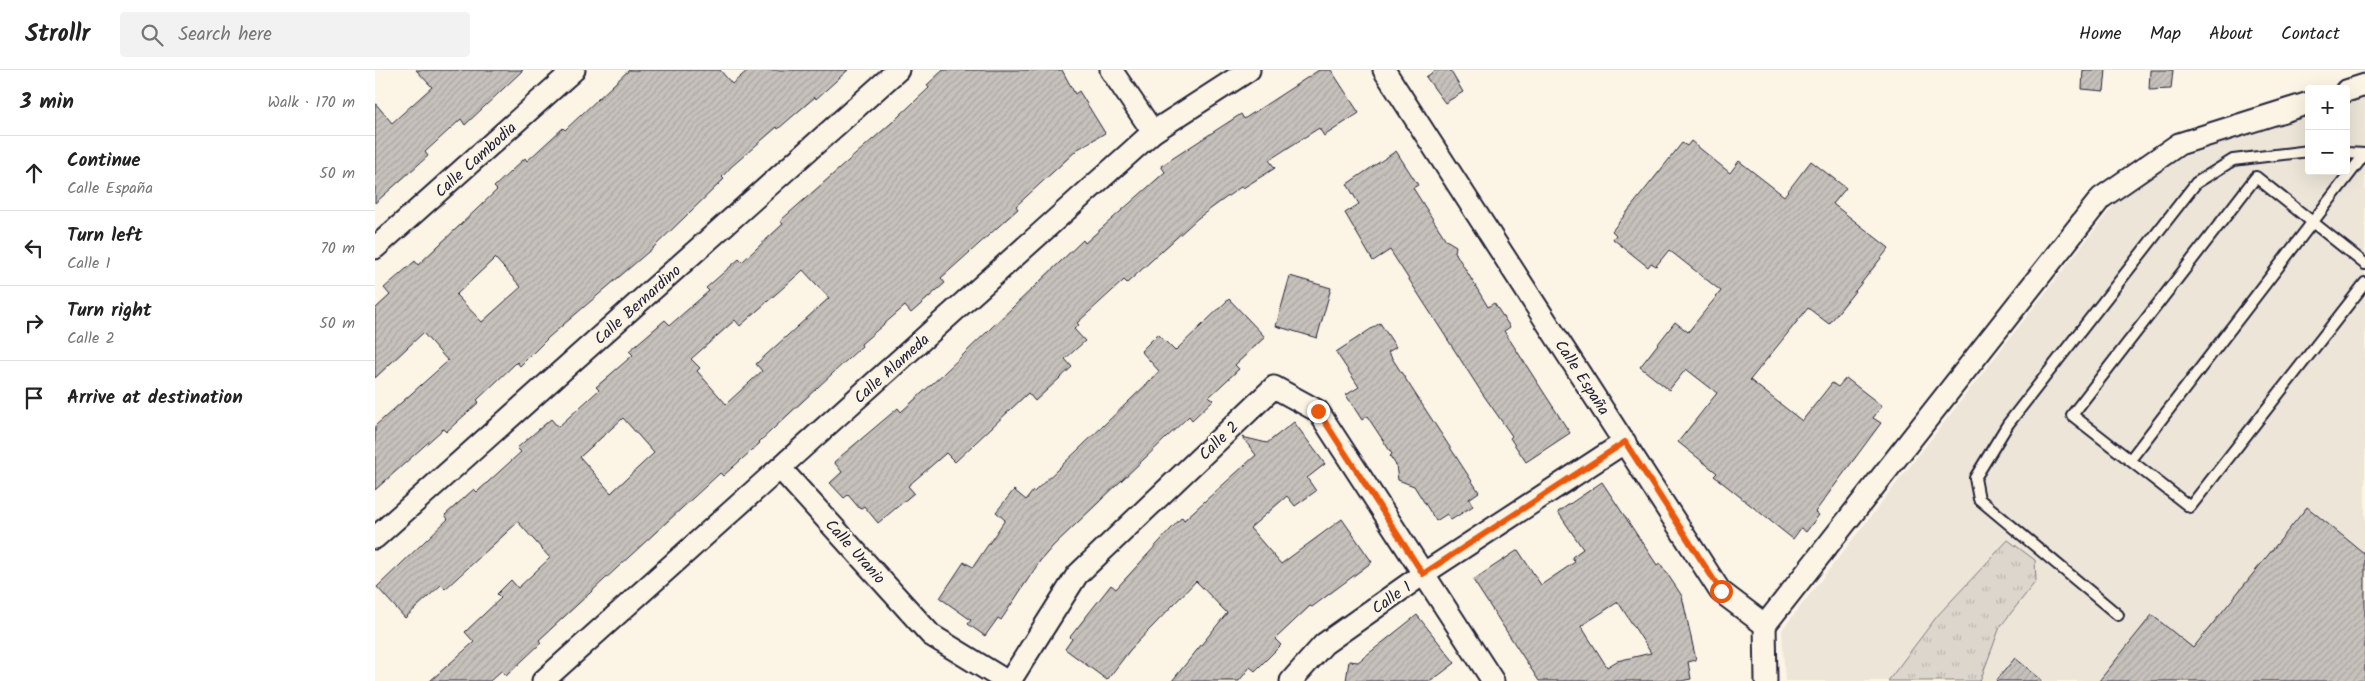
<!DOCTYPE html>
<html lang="en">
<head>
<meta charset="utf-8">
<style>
  :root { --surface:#fff; --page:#f2f2f2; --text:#222; --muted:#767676; --line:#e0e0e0 }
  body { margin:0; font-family:Kalam,sans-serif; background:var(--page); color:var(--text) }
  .controls { position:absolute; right:15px; top:15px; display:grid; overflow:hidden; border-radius:5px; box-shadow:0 5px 20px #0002 }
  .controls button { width:45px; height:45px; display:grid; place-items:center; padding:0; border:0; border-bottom:1px solid var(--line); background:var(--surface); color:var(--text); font:25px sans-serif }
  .stop { position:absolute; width:15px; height:15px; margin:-11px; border:4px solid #ea580c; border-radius:50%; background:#fff }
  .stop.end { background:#ea580c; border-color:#fff; box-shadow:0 1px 5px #0008 }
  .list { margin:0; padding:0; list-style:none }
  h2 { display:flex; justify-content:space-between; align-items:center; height:65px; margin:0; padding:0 20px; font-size:21px }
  h2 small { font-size:16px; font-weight:400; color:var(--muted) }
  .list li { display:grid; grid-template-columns:32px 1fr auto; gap:15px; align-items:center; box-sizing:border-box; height:75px; padding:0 20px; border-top:1px solid var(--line) }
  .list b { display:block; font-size:19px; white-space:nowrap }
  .list p { margin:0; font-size:16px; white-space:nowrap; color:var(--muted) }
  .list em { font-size:16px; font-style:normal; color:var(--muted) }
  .icon { flex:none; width:28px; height:28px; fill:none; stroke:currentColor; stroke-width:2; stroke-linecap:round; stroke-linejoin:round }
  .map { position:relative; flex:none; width:1990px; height:611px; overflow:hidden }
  header { display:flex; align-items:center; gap:30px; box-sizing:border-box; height:70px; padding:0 25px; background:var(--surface); border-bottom:1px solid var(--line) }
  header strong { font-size:24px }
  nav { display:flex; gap:28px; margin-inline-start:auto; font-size:18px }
  .search { width:350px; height:45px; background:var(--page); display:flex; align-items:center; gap:12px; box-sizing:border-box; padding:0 18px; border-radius:5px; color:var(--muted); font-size:19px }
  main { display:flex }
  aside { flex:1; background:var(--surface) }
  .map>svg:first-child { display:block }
  .built { fill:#ece5d8 }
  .park { fill:url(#park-tufts); stroke:#7f7c84 }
  .building { fill:url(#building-hatch); stroke:#22223b; fill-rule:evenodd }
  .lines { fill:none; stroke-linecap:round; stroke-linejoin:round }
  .service-casing { stroke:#22223b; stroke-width:14 }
  .minor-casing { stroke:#22223b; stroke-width:25 }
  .service { stroke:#fcf5e5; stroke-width:10 }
  .minor { stroke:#fcf5e5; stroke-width:21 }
  .route { stroke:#ea580c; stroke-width:6 }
  .labels { text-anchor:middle; stroke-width:5; stroke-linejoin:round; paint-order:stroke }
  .street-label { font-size:16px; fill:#22223b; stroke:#fcf5e5 }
</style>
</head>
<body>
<header>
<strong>Strollr</strong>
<div class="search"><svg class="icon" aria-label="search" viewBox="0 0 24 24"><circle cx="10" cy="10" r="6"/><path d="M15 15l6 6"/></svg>Search here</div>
<nav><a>Home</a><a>Map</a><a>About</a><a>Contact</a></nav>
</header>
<main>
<aside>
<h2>3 min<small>Walk · 170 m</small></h2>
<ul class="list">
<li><svg class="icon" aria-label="ahead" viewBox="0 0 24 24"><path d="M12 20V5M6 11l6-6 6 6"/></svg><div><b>Continue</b><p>Calle España</p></div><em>50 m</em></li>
<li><svg class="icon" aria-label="left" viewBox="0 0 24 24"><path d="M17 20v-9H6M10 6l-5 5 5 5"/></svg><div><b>Turn left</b><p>Calle 1</p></div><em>70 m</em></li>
<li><svg class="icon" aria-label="right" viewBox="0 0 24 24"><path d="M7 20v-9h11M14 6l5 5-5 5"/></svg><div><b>Turn right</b><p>Calle 2</p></div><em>50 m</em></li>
<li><svg class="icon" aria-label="arrive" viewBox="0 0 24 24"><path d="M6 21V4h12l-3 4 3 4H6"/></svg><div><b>Arrive at destination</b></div></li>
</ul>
</aside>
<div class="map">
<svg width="1990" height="611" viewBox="0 0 1990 611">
  <defs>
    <pattern id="park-tufts" width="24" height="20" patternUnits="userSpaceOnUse" patternTransform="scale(1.25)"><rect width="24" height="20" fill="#dcd6cc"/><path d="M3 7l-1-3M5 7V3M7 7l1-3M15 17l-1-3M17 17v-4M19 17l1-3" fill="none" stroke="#bcb7b0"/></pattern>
    <pattern id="building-hatch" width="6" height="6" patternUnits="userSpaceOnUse" patternTransform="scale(1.25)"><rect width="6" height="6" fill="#c6c1bb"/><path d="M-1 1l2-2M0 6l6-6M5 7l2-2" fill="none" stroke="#aaa6a2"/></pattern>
  </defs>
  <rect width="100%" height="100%" fill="#fcf5e5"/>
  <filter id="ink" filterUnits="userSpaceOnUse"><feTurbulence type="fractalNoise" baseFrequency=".02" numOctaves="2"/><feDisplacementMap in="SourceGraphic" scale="10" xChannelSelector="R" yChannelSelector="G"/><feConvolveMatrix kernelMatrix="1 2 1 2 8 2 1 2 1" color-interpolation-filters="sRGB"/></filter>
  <g filter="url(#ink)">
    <!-- built -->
    <path class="built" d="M1990 23V611H1410L1407 560 1742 131 1799 90 1934 43V101H1971V29Z"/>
    <!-- park -->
    <path class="park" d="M1633 470 1660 490 1661 511 1625 557 1605 611H1513L1563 545Z"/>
    <!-- building -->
    <g class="building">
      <path d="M41 0H148L90 55 86 49 50 82 53 86 0 133V33L17 53 57 17Z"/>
      <path d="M254 0H345L357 14 373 0H473L441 29 440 27 403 59 402 57 356 97 347 107 349 109 279 177 174 267 145 296 142 292 102 330 104 332 71 362 68 359 0 420V356L73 291 48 263 0 308V239L15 225 9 218 40 191 43 195 122 120 119 117 150 88 152 91 188 58 190 60ZM120 188 146 217 107 252 81 225Z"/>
      <path d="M568 0H687L700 24 704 21 730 63 703 79 641 136 643 139 566 208 570 213 536 243 530 236 486 274 487 276 384 372 385 373 348 406 345 403 164 570 166 573 131 606 126 601 115 611H55L99 572 90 562 126 528 122 524 136 510 143 518 175 488 143 452 70 519 66 515 30 548 2 517 73 449 70 445 99 419 102 422 146 382 142 378 176 349 183 357 224 320 221 317 258 285 254 281 290 250 295 255 334 221 331 218 364 189 367 192 408 154 405 151 523 47 554 18 552 15ZM428 200 454 228 381 294 387 301 351 334 322 301 325 298 316 289 360 250 365 256ZM248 348 279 383 236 423 205 387Z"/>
      <path d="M944 0H956L984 43 949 66 944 58 894 90 900 98 868 118 867 116 823 148 752 213 749 210 702 253 704 255 699 259 710 271 690 289 697 297 660 331 653 323 580 392 571 383 533 416 539 423 503 453 489 436 485 439 473 425 469 428 455 413 467 402 459 392 523 338 526 342 567 305 708 170 710 173 790 102 786 96 866 44 869 49Z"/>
      <path d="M1061 0H1075L1088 22 1070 33 1051 7Z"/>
      <path d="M1708 0H1731L1729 21 1707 19Z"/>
      <path d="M1775 0H1798L1796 19 1774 20Z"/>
      <path d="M1316 71 1355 103 1364 91 1409 126 1436 91 1471 118 1458 134 1514 178 1454 254 1433 238 1375 310 1427 351 1457 313 1463 317 1471 308 1507 336 1498 348 1506 353 1440 442 1444 445 1431 462 1426 458 1418 469 1339 406 1342 403 1303 372 1342 323 1311 299 1294 320 1265 297 1300 252 1313 262 1346 221 1294 180 1281 196 1276 193 1273 197 1238 169 1241 165 1237 161 1307 73 1312 76Z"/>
      <path d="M1021 81 1043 115 1038 118 1071 170 1081 176 1080 182 1113 237 1119 233 1135 257 1129 261 1195 363 1151 392 1135 368 1137 366 1107 323 1015 180 998 191 970 143 984 134 972 114Z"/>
      <path d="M915 206 956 218 942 268 901 256Z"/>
      <path d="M854 229 890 267 860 295 864 299 834 327 838 330 817 350 814 346 678 476 665 491 626 550 623 548 610 566 593 554 596 550 565 528 589 492 598 497 630 450 621 442 639 420 651 430 658 421 659 422 777 309 784 301 766 281 783 264 800 281Z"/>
      <path d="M1005 253 1021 277 1013 282 1104 422 1094 429 1098 436 1076 450 1072 444 1061 451 1039 416 1023 410 1021 395 1015 386 1017 384 992 346 987 350 971 325 984 317 961 282Z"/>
      <path d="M919 352 950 394 932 408 941 421 920 436 912 426 875 458 906 494 967 449 997 492 937 537 935 536 900 569 906 575 880 601 875 597 864 611H797L852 543 821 511 755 580 732 610 690 579 697 569 695 567 736 515 741 519 807 447 809 450 881 385 867 367 892 373Z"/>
      <path d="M1227 412 1282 495 1285 493 1307 526 1321 590 1313 592 1316 609 1306 611H1164L1098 510 1143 480 1166 515 1200 492 1197 487 1208 479 1183 442ZM1243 532 1276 583 1242 591 1232 597 1206 556Z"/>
      <path d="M1932 437 1990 484V611H1724L1777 545 1818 578Z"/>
      <path d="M1042 545 1080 593 1056 611H971L974 591 983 592Z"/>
      <path d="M1640 588 1668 611H1621Z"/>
    </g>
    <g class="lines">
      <defs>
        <g id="service">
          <path d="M1971 83 1990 84"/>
          <path d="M1990 194 1881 107 1697 345 1815 437 1990 213"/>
          <path d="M1755 390 1989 85"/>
          <path d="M1743 545 1604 429 1600 408 1633 354 1821 113 1858 90 1934 81"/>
        </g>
        <g id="minor">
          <path d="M736 0 778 62"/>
          <path d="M1009 0 1345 521 1390 555 1391 611"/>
          <path d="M1971 21 1990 15"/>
          <path d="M0 178 199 0"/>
          <path d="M405 398 556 565 631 611"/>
          <path d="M0 468 523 0"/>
          <path d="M1390 555 1726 128 1804 74 1934 33"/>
          <path d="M168 611 778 62 874 0"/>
          <path d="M635 611 702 505 899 317 943 341 1118 611"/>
          <path d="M916 611 949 574 1048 504 1250 372"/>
        </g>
      </defs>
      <!-- service casing -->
      <use href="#service" class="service-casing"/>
      <!-- minor casing -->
      <use href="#minor" class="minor-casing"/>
      <!-- service -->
      <use href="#service" class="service"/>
      <!-- minor -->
      <use href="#minor" class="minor"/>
    </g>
  </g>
  <g class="lines" filter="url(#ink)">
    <!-- route -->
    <path class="route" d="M943 341 1048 504 1250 372 1346 521"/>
  </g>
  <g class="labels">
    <!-- street labels -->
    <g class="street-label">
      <text transform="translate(100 89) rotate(-42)" y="6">Calle Cambodia</text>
      <text transform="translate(262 234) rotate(-42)" y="6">Calle Bernardino</text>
      <text transform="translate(516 298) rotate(-42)" y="6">Calle Alameda</text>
      <text transform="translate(1208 307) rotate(57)" y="6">Calle España</text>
      <text transform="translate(843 370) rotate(-44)" y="6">Calle 2</text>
      <text transform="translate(481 481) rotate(48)" y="6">Calle Uranio</text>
      <text transform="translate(1016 527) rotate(-35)" y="6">Calle 1</text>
    </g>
  </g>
</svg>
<div class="controls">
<button>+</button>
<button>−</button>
</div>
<div class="stop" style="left:1346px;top:521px"></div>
<div class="stop end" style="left:943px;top:341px"></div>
</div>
</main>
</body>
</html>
